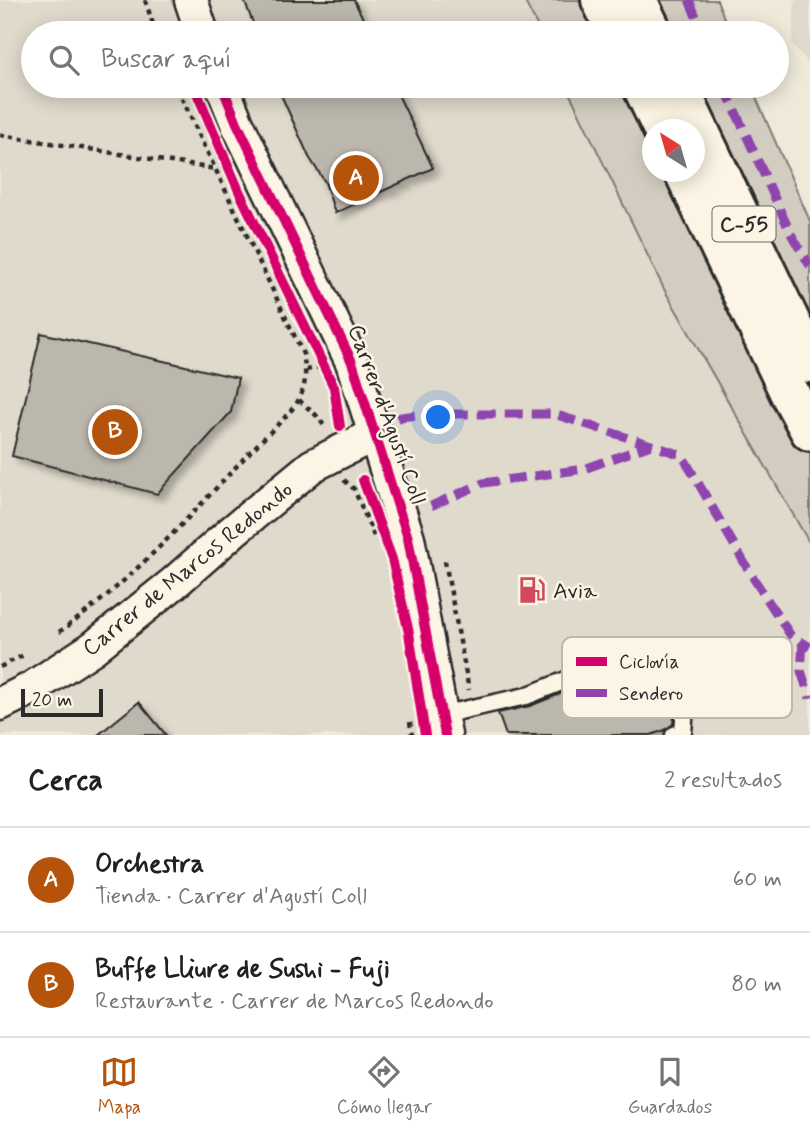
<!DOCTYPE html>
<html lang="es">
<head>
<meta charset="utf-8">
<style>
  :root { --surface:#fff; --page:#f6f6f6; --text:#202124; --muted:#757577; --line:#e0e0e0; --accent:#b45309 }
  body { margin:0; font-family:Mynerve,sans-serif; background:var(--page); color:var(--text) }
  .compass { position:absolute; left:642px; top:119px; width:63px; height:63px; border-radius:50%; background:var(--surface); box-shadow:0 4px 18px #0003; rotate:323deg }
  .scale { position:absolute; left:21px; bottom:18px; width:82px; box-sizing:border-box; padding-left:7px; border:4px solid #2b2b2b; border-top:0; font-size:19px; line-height:24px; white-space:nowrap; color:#2b2b2b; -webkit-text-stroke:5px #fcf5e5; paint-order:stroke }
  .you { position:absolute; left:439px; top:418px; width:24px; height:24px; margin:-18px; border:5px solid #fff; border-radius:50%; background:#1a73e8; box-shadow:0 0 0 10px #1a73e833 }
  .badge { display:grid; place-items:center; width:46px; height:46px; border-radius:50%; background:var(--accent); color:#fff; font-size:23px; font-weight:700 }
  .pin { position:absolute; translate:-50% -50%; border:4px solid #fff; box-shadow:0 2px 7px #0006 }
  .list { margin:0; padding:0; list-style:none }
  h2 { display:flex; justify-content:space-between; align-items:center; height:91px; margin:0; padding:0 28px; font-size:30px }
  h2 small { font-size:23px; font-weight:400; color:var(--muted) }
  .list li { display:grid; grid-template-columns:46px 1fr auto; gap:21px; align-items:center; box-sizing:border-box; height:105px; padding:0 28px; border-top:2px solid var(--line) }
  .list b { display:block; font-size:26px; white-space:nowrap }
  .list p { margin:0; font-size:23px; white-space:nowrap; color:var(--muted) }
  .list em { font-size:23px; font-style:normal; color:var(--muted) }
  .icon { flex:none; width:38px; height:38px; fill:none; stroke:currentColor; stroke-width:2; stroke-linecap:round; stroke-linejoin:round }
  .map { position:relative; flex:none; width:810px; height:735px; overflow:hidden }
  .search { position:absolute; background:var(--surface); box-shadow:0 4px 18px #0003; left:21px; right:21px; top:21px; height:77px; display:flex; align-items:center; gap:18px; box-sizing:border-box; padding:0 24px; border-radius:38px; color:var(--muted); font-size:26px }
  .sheet { height:301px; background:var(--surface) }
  nav { display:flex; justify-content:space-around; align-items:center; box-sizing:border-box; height:98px; border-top:2px solid var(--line); background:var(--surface); font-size:19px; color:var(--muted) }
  nav a { display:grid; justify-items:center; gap:4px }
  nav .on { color:var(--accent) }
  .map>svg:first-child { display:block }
  .built { fill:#e0dacc }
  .green { fill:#d2cdc0; stroke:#7e7c76; stroke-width:2; fill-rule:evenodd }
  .building { fill:#bcb7ac; stroke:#2b2b2b; stroke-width:2; filter:url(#shadow) }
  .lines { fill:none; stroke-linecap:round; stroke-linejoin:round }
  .service-casing { stroke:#2b2b2b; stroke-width:21 }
  .minor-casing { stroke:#2b2b2b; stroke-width:37 }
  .trunk-casing { stroke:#2b2b2b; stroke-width:44 }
  .path { stroke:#2b2b2b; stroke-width:4.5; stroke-dasharray:5 5; stroke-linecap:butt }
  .service { stroke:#fcf5e5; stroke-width:16 }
  .minor { stroke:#fcf5e5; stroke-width:32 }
  .trunk { stroke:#fcf5e5; stroke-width:38 }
  .quiet { stroke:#8e44ad; stroke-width:9; stroke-dasharray:18 9; stroke-linecap:butt }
  .cycleway-casing { stroke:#fcf5e5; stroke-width:15 }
  .cycleway { stroke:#d6006c; stroke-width:10 }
  .labels { text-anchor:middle; stroke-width:5; stroke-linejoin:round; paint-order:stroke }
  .shield { fill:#fcf5e5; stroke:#6a6863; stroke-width:2 }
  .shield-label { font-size:21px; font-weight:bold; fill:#2b2b2b }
  .street-label { font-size:23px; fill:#2b2b2b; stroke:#fcf5e5 }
  .poi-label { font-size:23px; fill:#2b2b2b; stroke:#fcf5e5; text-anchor:start }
  .key { fill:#fcf5e5; stroke:#bdb8ad; stroke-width:2 }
  .key-label { font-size:19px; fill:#2b2b2b }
</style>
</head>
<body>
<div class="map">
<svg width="810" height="735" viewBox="0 0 810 735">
  <defs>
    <filter id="shadow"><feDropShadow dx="6" dy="6" stdDeviation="3.5" flood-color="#0004"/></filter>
  </defs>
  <rect width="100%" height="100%" fill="#efe9da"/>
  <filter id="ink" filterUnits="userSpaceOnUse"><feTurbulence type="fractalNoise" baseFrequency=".0143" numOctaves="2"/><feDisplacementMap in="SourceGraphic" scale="14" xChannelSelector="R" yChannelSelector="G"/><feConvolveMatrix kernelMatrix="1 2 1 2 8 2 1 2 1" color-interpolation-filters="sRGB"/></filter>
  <g filter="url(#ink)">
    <!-- built -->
    <g class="built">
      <path d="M0 0H524L541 33H33V86H566L664 289 810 544V735H0Z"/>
      <path d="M795 0H810V65L792 44Z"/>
    </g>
    <!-- green -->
    <g class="green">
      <path d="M524 0H717L730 33H541Z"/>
      <path d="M566 86H751L810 221V544L664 289ZM652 130H694V172H652Z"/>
    </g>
    <!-- building -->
    <g class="building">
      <path d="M244 0H354L370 33H257Z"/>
      <path d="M277 86H394L433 168 335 213 325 182 309 157Z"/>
      <path d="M41 333 238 378 231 412 157 494 12 456Z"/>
      <path d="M650 660 674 717 673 724 665 730 651 735H506L498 713 530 706 629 666Z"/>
      <path d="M139 702 166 735H98Z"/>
    </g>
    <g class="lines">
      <defs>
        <path id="service" d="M442 715 526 696 626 656 656 648 685 708 683 732 674 735"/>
        <g id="minor">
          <path d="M191 0 202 33"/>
          <path d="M222 86 237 123 352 362 408 538 445 735"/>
          <path d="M0 704 32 688 93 648 174 583 233 531 312 466 375 434"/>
        </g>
        <g id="trunk">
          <path d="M601 0 617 33"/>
          <path d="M637 0 653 33"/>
          <path d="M642 86 663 130"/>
          <path d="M678 86 810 363"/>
          <path d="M684 172 790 394 810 431"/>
        </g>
      </defs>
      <!-- service casing -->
      <use href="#service" class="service-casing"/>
      <!-- minor casing -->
      <use href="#minor" class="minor-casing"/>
      <!-- trunk casing -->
      <use href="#trunk" class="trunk-casing"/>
      <!-- path -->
      <g class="path">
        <path d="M145 0 156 33"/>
        <path d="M0 135 215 169"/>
        <path d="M306 370 322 367"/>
        <path d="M299 400 317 416 325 427"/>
        <path d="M344 480 354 489 374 536"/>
        <path d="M445 561 469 690"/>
        <path d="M59 632C128 585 190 516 247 455 260 441 289 416 298 401 307 386 306 370 303 354L176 86"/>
        <path d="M0 667 26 654"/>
        <path d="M410 722 412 735"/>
      </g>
      <!-- service -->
      <use href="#service" class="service"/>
      <!-- minor -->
      <use href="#minor" class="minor"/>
      <!-- trunk -->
      <use href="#trunk" class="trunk"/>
      <!-- quiet -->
      <g class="quiet">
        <path d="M689 0 703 33"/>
        <path d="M724 86 791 234 810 266"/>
        <path d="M375 434 401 417 425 414H554L682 455 752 576 791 636 810 647"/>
        <path d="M431 506 483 483 584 469 651 445"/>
        <path d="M803 643 801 671 810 698"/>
      </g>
      <defs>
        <g id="cycleway">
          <path d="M194 86 239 191 334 387 340 426"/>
          <path d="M222 86 237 123 352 362 408 538 445 735"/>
          <path d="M363 480 392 559 409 633 425 735"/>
        </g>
      </defs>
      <!-- cycleway casing -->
      <use href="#cycleway" class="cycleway-casing"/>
      <!-- cycleway -->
      <use href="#cycleway" class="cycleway"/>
    </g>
  </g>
  <!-- icons -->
  <defs>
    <symbol id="fuel-bare" viewBox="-9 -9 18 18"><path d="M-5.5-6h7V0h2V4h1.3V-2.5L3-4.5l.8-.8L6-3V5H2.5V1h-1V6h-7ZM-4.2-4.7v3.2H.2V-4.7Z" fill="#d1495b" stroke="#fcf5e5" stroke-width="2.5" paint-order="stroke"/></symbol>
  </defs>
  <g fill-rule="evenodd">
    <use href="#fuel-bare" x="513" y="571" width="38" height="38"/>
  </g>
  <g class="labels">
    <!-- shield labels -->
    <rect class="shield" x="712.5" y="206.5" width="63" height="35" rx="5"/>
    <g class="shield-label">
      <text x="744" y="231">C-55</text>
    </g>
    <!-- street labels -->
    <g class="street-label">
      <text transform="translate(388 414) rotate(70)" y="8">Carrer d'Agustí Coll</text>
      <text transform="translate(187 568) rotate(-39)" y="8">Carrer de Marcos Redondo</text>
    </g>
    <!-- poi labels -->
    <g class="poi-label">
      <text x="553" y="598">Avia</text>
    </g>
  </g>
  <!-- legend -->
  <rect x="562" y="637" width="230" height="81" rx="10" class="key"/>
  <rect x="576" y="657" width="31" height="9" fill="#d6006c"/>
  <rect x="576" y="689" width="31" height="8" fill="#8e44ad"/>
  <g class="key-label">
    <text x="619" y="668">Ciclovía</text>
    <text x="619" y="700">Sendero</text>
  </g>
</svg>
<svg class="compass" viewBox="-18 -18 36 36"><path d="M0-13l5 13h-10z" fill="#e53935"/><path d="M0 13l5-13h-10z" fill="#757577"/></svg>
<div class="scale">20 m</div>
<div class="you"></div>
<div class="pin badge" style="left:356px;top:178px">A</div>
<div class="pin badge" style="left:115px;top:432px">B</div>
<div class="search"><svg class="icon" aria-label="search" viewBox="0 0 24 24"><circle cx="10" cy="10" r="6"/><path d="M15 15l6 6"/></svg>Buscar aquí</div>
</div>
<section class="sheet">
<h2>Cerca<small>2 resultados</small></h2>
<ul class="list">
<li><span class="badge">A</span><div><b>Orchestra</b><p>Tienda · Carrer d'Agustí Coll</p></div><em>60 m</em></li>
<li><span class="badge">B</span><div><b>Buffe Lliure de Sushi - Fuji</b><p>Restaurante · Carrer de Marcos Redondo</p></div><em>80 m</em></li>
</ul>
</section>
<nav>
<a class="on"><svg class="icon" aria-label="map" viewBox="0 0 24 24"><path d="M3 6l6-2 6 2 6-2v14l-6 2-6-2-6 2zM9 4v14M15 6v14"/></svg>Mapa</a>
<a><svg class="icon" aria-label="directions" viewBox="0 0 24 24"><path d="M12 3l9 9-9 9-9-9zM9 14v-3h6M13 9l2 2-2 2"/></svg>Cómo llegar</a>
<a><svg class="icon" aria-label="saved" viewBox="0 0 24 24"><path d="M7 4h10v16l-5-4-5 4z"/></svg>Guardados</a>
</nav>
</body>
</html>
